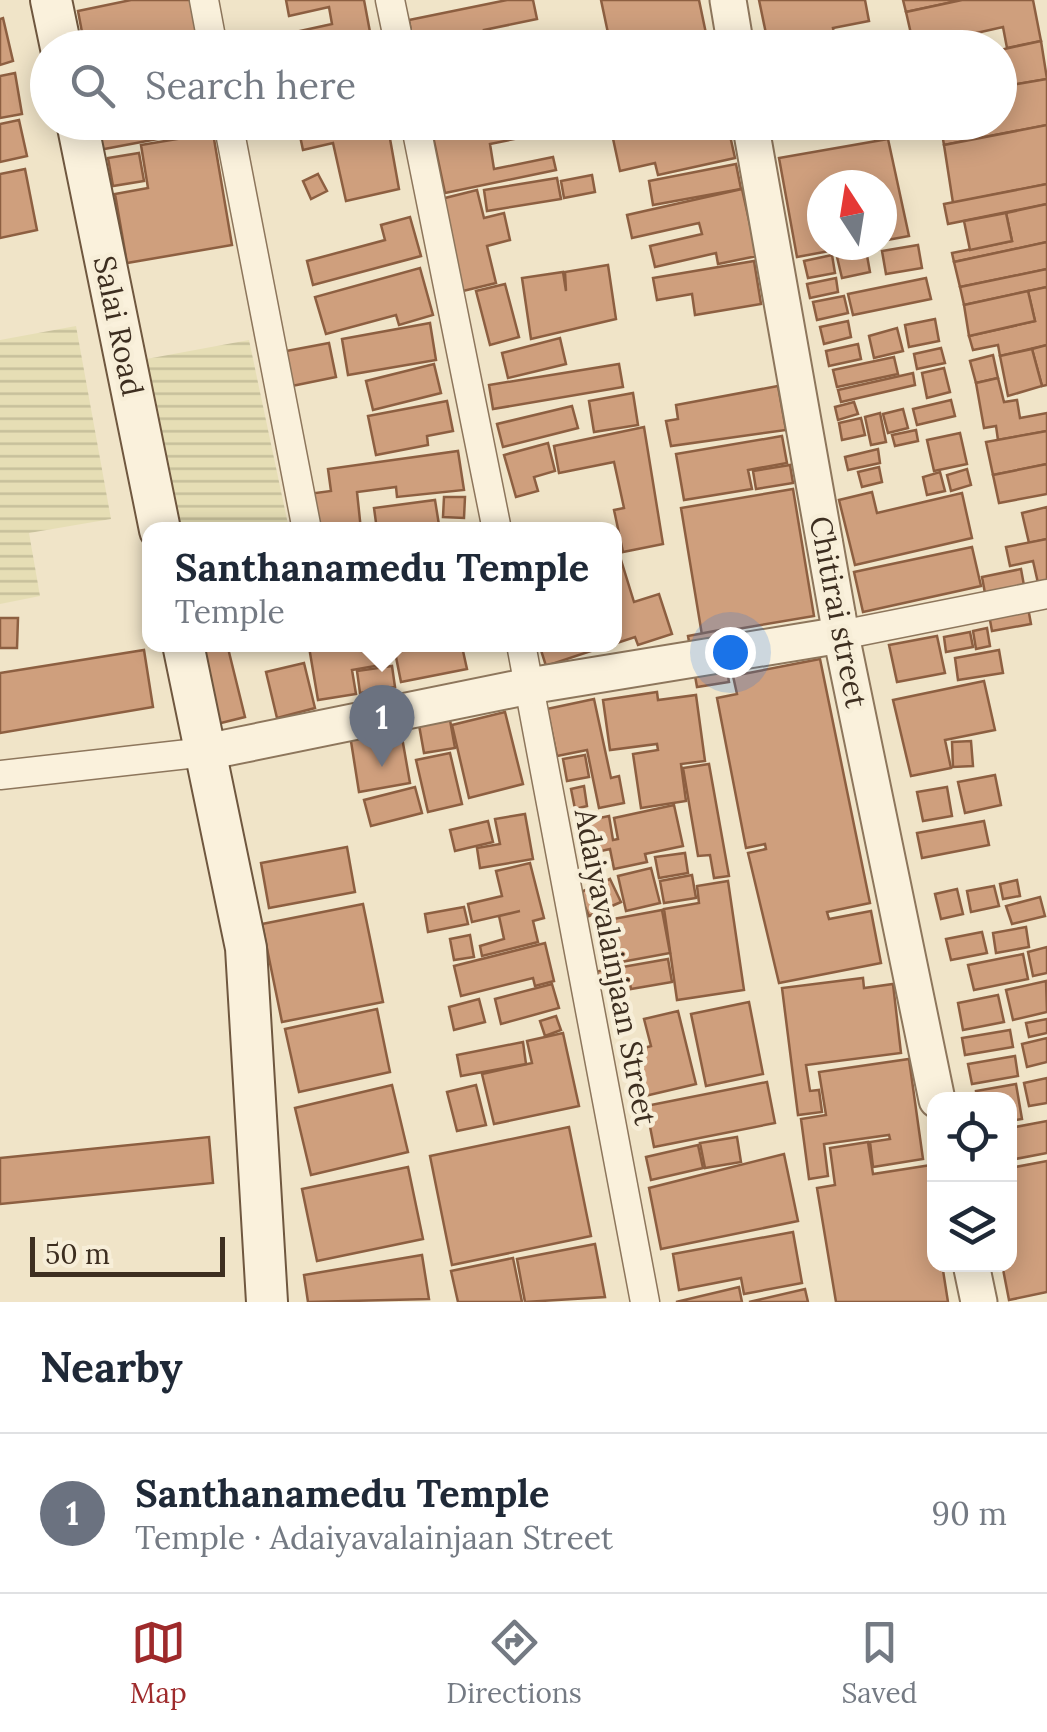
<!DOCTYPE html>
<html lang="en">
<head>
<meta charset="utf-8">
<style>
  :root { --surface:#fff; --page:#f2f2f3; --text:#1f2937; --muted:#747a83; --line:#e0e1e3; --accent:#9e2a2b }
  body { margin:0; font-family:Lora,serif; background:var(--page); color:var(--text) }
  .controls { position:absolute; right:30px; bottom:30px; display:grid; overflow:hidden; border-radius:20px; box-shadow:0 5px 25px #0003 }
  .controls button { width:90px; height:90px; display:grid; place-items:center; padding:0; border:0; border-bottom:2px solid var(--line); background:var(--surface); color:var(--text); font:50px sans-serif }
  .compass { position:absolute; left:807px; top:170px; width:90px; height:90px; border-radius:50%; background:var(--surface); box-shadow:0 5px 25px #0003; rotate:348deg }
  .scale { position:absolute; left:30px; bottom:25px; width:195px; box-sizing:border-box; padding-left:10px; border:5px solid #3d2e20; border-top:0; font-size:28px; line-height:35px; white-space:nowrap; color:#3d2e20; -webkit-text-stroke:8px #f7eed8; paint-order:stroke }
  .you { position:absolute; left:730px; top:652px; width:35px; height:35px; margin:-25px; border:8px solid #fff; border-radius:50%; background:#1a73e8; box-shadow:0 0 0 15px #1a73e833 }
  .badge { display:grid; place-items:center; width:65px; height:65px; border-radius:50%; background:var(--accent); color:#fff; font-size:32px; font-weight:700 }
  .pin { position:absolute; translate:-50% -82px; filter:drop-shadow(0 2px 5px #0008) }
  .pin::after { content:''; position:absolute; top:52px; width:35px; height:30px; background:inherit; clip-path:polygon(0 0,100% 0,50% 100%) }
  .popup { position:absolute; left:142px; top:522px; width:480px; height:130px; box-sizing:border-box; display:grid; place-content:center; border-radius:20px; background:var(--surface); filter:drop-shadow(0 2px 8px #0005); font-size:32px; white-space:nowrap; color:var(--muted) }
  .popup b { font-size:38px; color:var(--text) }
  .popup::after { content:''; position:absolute; left:50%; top:100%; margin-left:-20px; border:20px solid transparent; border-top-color:var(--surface) }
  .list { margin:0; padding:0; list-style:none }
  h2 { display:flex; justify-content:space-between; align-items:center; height:130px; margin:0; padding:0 40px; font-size:42px }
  h2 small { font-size:32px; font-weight:400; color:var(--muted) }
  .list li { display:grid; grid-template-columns:65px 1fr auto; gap:30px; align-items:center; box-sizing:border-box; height:160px; padding:0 40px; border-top:2px solid var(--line) }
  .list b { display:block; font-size:38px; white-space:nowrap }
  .list p { margin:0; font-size:32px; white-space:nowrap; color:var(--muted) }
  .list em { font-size:32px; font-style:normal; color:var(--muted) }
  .icon { flex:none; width:55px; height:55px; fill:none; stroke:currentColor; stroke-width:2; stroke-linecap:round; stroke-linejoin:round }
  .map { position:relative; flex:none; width:1047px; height:1302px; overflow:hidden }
  .search { position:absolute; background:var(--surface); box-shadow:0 5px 25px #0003; left:30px; right:30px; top:30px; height:110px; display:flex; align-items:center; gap:25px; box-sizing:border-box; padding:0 35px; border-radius:55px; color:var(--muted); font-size:38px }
  .sheet { height:290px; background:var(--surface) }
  nav { display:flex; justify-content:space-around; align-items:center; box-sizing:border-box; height:140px; border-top:2px solid var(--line); background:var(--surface); font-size:28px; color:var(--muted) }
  nav a { display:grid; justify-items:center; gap:5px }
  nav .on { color:var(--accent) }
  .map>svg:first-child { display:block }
  .farmland { fill:url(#farmland-rules) }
  .building { fill:#cf9f7d; stroke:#8d5f41; stroke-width:2.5 }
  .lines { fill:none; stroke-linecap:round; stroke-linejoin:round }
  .minor-casing { stroke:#8d765c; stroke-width:31 }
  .tertiary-casing { stroke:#8d765c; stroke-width:39 }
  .secondary-casing { stroke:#6f573f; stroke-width:44 }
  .minor { stroke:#faf1dc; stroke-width:28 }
  .tertiary { stroke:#faf1dc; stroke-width:35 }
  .secondary { stroke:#faf1dc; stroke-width:40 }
  .labels { text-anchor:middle; stroke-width:9; stroke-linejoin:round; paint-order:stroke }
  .street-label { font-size:30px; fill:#3d2e20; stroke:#f7eed8 }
</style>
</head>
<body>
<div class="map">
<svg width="1047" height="1302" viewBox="0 0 1047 1302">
  <defs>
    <pattern id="farmland-rules" width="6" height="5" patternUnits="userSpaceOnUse" patternTransform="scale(2.5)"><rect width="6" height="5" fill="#e6deb5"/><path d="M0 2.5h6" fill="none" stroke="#c6bf9b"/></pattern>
  </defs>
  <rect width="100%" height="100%" fill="#f0e4c8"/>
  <!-- farmland -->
  <g class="farmland">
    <path d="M76 326 111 519 29 533 40 596 0 604V340Z"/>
    <path d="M249 340 289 529H176L141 360Z"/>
  </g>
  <!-- building -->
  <g class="building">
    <path d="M131 0H191L201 48H85L78 11Z"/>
    <path d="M286 0H364L373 48H303L300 31 332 24 329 7 289 16Z"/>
    <path d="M507 0H533L537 19 484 30 488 48H414L409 20Z"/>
    <path d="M601 0H699L708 43 593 48 591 37 608 33Z"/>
    <path d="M759 0H865L869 21 833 28 836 43 769 48Z"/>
    <path d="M903 0H962L906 12Z"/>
    <path d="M962 0H1033L1041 41 1007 48 1003 27 914 47 906 12Z"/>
    <path d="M3 18 13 61 0 65V19Z"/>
    <path d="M876 37 878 48H826V46Z"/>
    <path d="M1041 41 1047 79 1000 87V50Z"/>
    <path d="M15 73 22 114 0 118V76Z"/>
    <path d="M1047 79V125L944 145 940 122H1000V87Z"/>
    <path d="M19 120 27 156 0 162V124Z"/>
    <path d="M94 122H215L216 128 99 150Z"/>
    <path d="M297 122H387L399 189 346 201 333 143 303 150Z"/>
    <path d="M430 122H542L544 133 490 144 494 169 553 157 556 170 445 193Z"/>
    <path d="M673 122H727L735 158 658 175 655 163 620 171 612 134Z"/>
    <path d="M779 122H857L782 137Z"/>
    <path d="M1047 125V184L953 203 944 145Z"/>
    <path d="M213 133 232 245 127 263 115 194 148 188 141 145Z"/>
    <path d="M888 139 909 236 882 241V185H822V245H862L797 257 779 158Z"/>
    <path d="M139 153 144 181 113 186 108 158Z"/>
    <path d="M736 164 741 189 653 205 649 181Z"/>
    <path d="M25 169 37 230 0 238V174Z"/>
    <path d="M318 174 327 191 311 199 303 181Z"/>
    <path d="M592 175 595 192 564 198 561 181Z"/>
    <path d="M557 178 561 199 487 211 484 190Z"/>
    <path d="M1047 184V204L948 224 944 204Z"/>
    <path d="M742 189 757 256 718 264 716 253 655 267 650 246 702 234 699 223 632 238 627 215Z"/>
    <path d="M477 190 484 218 504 213 510 240 487 246 496 283 463 291 441 199Z"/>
    <path d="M1047 204V242L954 262 952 253 1012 241 1006 213Z"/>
    <path d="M1006 213 1012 241 970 250 964 221Z"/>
    <path d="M410 217 421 256 313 285 307 261 385 240 381 225Z"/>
    <path d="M1047 242V269L960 287 954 262Z"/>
    <path d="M918 245 922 268 886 274 882 251Z"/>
    <path d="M866 250 870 272 842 278 837 257Z"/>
    <path d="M832 255 835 273 808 278 804 261Z"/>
    <path d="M754 261 761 304 695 315 692 294 657 300 653 278Z"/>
    <path d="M608 265 616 319 531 339 522 278 563 272 566 291 565 272Z"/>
    <path d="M420 268 433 315 399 325 396 315 326 334 315 297Z"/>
    <path d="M1047 269V287L964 305 960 287Z"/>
    <path d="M836 278 838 292 810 298 807 284Z"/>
    <path d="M926 278 931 299 853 315 848 294Z"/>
    <path d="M505 284 519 337 490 345 476 291Z"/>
    <path d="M1047 287V345L1000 356 998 345 973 350 969 336 1035 321 1028 291Z"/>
    <path d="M1028 291 1035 321 969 336 964 305Z"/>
    <path d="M844 296 848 313 817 320 813 302Z"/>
    <path d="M935 319 939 341 909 347 905 325Z"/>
    <path d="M848 321 851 337 824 344 820 327Z"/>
    <path d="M430 323 436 360 348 375 342 339Z"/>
    <path d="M897 328 903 351 874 358 869 336Z"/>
    <path d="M560 338 566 364 508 378 502 353Z"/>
    <path d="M329 343 336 377 287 387 281 352Z"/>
    <path d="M858 344 861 359 829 366 826 351Z"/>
    <path d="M1047 345V385L1042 386 1032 349Z"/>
    <path d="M941 348 945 363 917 369 914 354Z"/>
    <path d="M1032 349 1042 386 1008 396 1000 356Z"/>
    <path d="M993 355 998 378 976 383 970 361Z"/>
    <path d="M894 357 898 374 837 387 833 370Z"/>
    <path d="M434 364 441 393 373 410 366 381Z"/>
    <path d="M619 364 623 387 493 409 489 385Z"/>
    <path d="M944 368 950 392 927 398 922 373Z"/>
    <path d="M913 373 915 385 841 402 838 390Z"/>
    <path d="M998 378 1004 402 1017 400 1020 418 1047 413V431L998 440 996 426 984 428 976 383Z"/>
    <path d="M778 386 786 430 671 446 666 421 678 419 676 405Z"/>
    <path d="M633 393 638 425 594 432 589 401Z"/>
    <path d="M951 400 955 416 917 425 913 409Z"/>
    <path d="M447 401 453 431 427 436 428 445 376 455 368 416Z"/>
    <path d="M854 402 858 414 838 420 835 407Z"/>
    <path d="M572 406 578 428 503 447 497 424Z"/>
    <path d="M903 409 908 428 888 433 883 414Z"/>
    <path d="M880 413 886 442 871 445 865 417Z"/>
    <path d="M861 418 865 435 842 440 839 423Z"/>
    <path d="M644 427 663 544 623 552 614 510 624 508 614 462 559 473 554 446Z"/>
    <path d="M916 430 918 441 895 446 892 435Z"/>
    <path d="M1047 431V464L993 475 986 442Z"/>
    <path d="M960 433 967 464 934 471 927 440Z"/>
    <path d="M782 436 787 463 748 470 752 489 684 500 676 454Z"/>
    <path d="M548 443 555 471 534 477 538 491 516 497 504 455Z"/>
    <path d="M878 449 880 463 848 470 845 457Z"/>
    <path d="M458 451 464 490 397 497 396 487 357 492 361 530H313L308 494 331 491 328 469Z"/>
    <path d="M1047 464V494L999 503 993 475Z"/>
    <path d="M790 465 793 483 756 489 753 471Z"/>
    <path d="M879 467 882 482 862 487 858 472Z"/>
    <path d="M967 469 971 485 951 491 947 475Z"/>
    <path d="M940 472 945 491 927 495 923 477Z"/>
    <path d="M793 489 814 616 702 635 681 508Z"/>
    <path d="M872 492 877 513 962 493 972 538 855 565 839 500Z"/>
    <path d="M444 497H465L464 518 443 517Z"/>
    <path d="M435 500 439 525 453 524V530H377L374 508Z"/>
    <path d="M1047 507V539L1029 543 1022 513Z"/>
    <path d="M1047 539V581L1038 583 1033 561 1010 566 1006 547Z"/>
    <path d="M617 547 634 602 659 594 672 634 638 645 635 637 614 644Z"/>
    <path d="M972 547 981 586 863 612 854 572Z"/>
    <path d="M1021 569 1031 624 992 631 982 577Z"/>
    <path d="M0 618H18L17 648H0Z"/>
    <path d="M987 628 990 646 976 649 973 631Z"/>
    <path d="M720 630 729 682 697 687 688 636Z"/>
    <path d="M970 632 973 647 946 652 944 637Z"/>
    <path d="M937 636 945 673 897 682 889 645Z"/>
    <path d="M227 644 245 717 213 725 196 651Z"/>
    <path d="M321 644H377L381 665 352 670 356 694 318 700 309 647Z"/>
    <path d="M416 644H488V646L463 651 467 669 401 682 395 652Z"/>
    <path d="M539 644H612L546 666Z"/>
    <path d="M144 650 153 707 0 733V673Z"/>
    <path d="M999 650 1003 673 958 680 955 658Z"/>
    <path d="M820 659 870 903 827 912 829 919 871 911 881 963 779 983 748 853 766 849 765 844 746 848 717 698 737 694 733 676Z"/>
    <path d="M304 663 315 708 277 718 266 672Z"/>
    <path d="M392 666 395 687 360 693 357 671Z"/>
    <path d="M984 681 995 730 945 740 951 768 911 776 893 700Z"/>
    <path d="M657 692 658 700 696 695 705 761 681 764 686 801 641 808 633 754 658 750 657 744 610 750 603 700Z"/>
    <path d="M594 699 611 778 619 776 624 803 599 808 587 750 557 756 547 709Z"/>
    <path d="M505 712 523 784 469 798 452 725Z"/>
    <path d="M450 720 455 748 424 753 419 725Z"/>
    <path d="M400 726 410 783 359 792 350 735Z"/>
    <path d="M971 741 973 766 953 767 952 742Z"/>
    <path d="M450 753 462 804 428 812 416 760Z"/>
    <path d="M585 755 589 777 567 781 563 759Z"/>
    <path d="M709 764 729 876 714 878 710 855 698 856 683 768Z"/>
    <path d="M995 775 1001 805 965 813 958 782Z"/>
    <path d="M584 786 587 806 575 809 571 789Z"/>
    <path d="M415 787 422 813 371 826 364 800Z"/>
    <path d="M947 787 952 816 923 821 917 792Z"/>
    <path d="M674 805 683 846 645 854 647 862 614 869 610 849 583 855 576 823 609 816 613 840 618 839 614 818Z"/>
    <path d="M525 814 533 859 480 868 477 848 500 844 495 819Z"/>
    <path d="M488 821 493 842 455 851 450 830Z"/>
    <path d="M984 821 989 845 922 858 917 833Z"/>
    <path d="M347 847 355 892 269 908 261 863Z"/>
    <path d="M685 853 688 873 659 878 655 857Z"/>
    <path d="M530 863 544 918 533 921 538 942 482 956 480 946 504 939 499 916 520 911 472 922 468 904 502 896 496 871Z"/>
    <path d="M651 868 660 903 626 911 618 876Z"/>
    <path d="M692 875 696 898 664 903 660 881Z"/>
    <path d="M610 879 621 902 589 916 579 893Z"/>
    <path d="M1017 880 1020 896 1003 899 1000 884Z"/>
    <path d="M728 881 744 990 677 1000 664 909 699 903 697 886Z"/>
    <path d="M994 886 999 906 971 912 967 891Z"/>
    <path d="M957 889 963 914 941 919 935 894Z"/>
    <path d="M1040 897 1045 916 1012 924 1006 906Z"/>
    <path d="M363 904 383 1002 282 1022 262 924Z"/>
    <path d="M464 907 468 924 428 932 425 914Z"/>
    <path d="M662 910 670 953 605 965 597 922Z"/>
    <path d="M1026 927 1029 947 996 953 993 933Z"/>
    <path d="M982 932 987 953 951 960 946 939Z"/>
    <path d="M470 935 474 957 454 960 450 939Z"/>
    <path d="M545 943 554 981 535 986 533 978 461 996 454 966Z"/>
    <path d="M1047 947V973L1033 976 1028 952Z"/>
    <path d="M1023 954 1028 979 974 990 968 965Z"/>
    <path d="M668 959 672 982 631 989 629 978 596 984 594 972Z"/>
    <path d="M863 978 864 988 893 984 901 1053 806 1065 810 1091 819 1090 822 1112 798 1115 782 988Z"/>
    <path d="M1046 981 1047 1012 1013 1020 1006 990Z"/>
    <path d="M552 984 559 1008 501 1024 495 999Z"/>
    <path d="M998 995 1004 1022 963 1030 958 1003Z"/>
    <path d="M479 999 485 1022 454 1030 449 1007Z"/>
    <path d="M749 1002 763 1074 706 1086 691 1014Z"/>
    <path d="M377 1009 390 1072 299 1092 285 1029Z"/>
    <path d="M678 1011 696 1084 645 1096 633 1051 651 1046 644 1019Z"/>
    <path d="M556 1016 561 1030 545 1036 540 1021Z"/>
    <path d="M1047 1019V1033L1029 1037 1026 1023Z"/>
    <path d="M1010 1030 1013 1047 965 1055 962 1038Z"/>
    <path d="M563 1033 579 1106 494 1124 482 1074 532 1063 527 1041Z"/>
    <path d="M1047 1038V1062L1027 1067 1022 1044Z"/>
    <path d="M523 1042 526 1064 461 1076 457 1055Z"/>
    <path d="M1015 1056 1018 1076 972 1084 968 1064Z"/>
    <path d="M909 1059 923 1159 873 1167 870 1142 890 1139 889 1135 824 1144 828 1176 809 1179 801 1119 826 1115 819 1072Z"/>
    <path d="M1047 1078V1103L1029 1106 1024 1083Z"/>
    <path d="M767 1082 775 1123 654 1147 646 1106Z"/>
    <path d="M1016 1084 1022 1119 1010 1121V1100H977L976 1091Z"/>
    <path d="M392 1085 408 1152 311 1175 295 1108Z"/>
    <path d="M476 1085 486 1125 457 1131 447 1092Z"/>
    <path d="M1047 1121V1153L1010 1160V1128Z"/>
    <path d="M569 1127 591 1236 452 1265 430 1156Z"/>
    <path d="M209 1137 213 1183 0 1204V1158Z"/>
    <path d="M737 1137 741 1162 705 1168 700 1143Z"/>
    <path d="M868 1142 873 1174 931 1165 934 1264H942L948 1302H836L817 1188 835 1185 830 1148Z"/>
    <path d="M698 1145 703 1168 651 1180 646 1157Z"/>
    <path d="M784 1154 798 1221 661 1249 649 1188Z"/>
    <path d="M1047 1161V1292L1009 1300 1002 1264H1010V1168Z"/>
    <path d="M408 1167 423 1239 317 1261 302 1189Z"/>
    <path d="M793 1232 802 1283 744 1294 741 1278 679 1290 673 1254Z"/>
    <path d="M595 1244 605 1297 525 1302 517 1259Z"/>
    <path d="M422 1255 429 1299 308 1302 304 1275Z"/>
    <path d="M513 1258 522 1302H458L451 1271Z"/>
    <path d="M739 1287 742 1302H676Z"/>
    <path d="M805 1289 808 1302H749Z"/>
  </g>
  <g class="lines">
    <defs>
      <g id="minor">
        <path d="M204 0 213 48"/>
        <path d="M390 0 400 48"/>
        <path d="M228 122 307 530"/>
        <path d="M415 122 497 530"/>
        <path d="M841 635 1047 594"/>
        <path d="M521 644 645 1302"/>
        <path d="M0 775 206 752"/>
      </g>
      <g id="tertiary">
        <path d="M728 0 736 48"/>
        <path d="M750 122 841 635 937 1100"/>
        <path d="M206 752 529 686 841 635"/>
        <path d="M971 1264 979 1302"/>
      </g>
      <g id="secondary">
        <path d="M51 0 61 48"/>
        <path d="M77 122 160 530"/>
        <path d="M183 644 246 948 267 1302"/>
      </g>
    </defs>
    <!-- minor casing -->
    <use href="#minor" class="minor-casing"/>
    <!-- tertiary casing -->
    <use href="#tertiary" class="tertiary-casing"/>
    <!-- secondary casing -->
    <use href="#secondary" class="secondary-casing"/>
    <!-- minor -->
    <use href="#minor" class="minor"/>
    <!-- tertiary -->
    <use href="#tertiary" class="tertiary"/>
    <!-- secondary -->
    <use href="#secondary" class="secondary"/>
  </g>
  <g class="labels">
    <!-- street labels -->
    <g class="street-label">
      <text transform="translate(118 326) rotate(78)" y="10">Salai Road</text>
      <text transform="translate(838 612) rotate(79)" y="10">Chitirai street</text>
      <text transform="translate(615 967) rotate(79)" y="10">Adaiyavalainjaan Street</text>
    </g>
  </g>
</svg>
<div class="controls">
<button><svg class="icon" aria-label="locate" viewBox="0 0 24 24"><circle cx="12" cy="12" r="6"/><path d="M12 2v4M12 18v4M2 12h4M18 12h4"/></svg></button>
<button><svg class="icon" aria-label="layers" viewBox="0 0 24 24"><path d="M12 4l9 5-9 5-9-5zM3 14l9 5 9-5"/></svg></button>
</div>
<svg class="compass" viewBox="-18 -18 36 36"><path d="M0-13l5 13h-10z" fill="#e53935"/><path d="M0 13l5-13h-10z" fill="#747a83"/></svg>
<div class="scale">50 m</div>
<div class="you"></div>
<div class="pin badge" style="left:382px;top:767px;background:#6b7280">1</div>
<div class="popup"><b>Santhanamedu Temple</b>Temple</div>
<div class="search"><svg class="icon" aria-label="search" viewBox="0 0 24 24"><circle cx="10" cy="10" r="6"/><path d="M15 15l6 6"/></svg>Search here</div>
</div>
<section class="sheet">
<h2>Nearby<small></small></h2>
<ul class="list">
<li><span class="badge" style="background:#6b7280">1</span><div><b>Santhanamedu Temple</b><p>Temple · Adaiyavalainjaan Street</p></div><em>90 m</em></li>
</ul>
</section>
<nav>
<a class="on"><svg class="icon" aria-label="map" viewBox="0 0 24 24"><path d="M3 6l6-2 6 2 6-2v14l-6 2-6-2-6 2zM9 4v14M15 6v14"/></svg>Map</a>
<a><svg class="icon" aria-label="directions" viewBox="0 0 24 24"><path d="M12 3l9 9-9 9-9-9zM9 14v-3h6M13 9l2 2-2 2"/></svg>Directions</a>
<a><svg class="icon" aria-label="saved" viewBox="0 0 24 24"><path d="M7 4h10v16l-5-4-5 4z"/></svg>Saved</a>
</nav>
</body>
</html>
